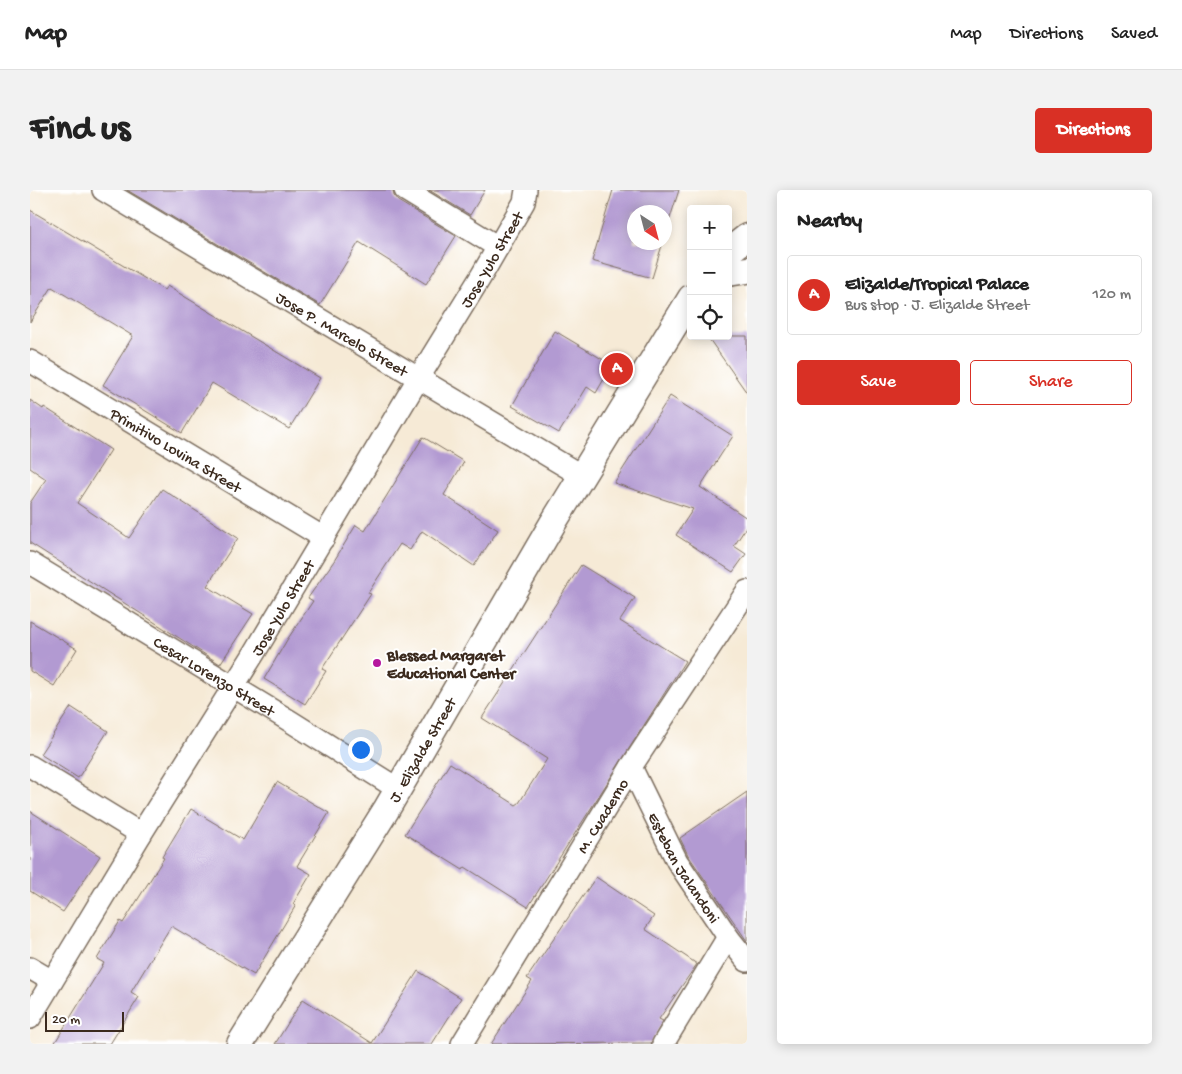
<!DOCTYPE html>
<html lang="en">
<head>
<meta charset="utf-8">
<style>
  :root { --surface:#fff; --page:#f2f2f2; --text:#222; --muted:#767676; --line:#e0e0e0; --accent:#d93025 }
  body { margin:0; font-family:"Gochi Hand",sans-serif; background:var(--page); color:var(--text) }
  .controls { position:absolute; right:15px; top:15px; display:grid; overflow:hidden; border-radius:5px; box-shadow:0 2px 12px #0003 }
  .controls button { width:45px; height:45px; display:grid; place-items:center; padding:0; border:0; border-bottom:1px solid var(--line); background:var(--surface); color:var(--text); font:25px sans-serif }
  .compass { position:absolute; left:597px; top:15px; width:45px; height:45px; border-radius:50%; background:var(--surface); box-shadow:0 2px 12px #0003; rotate:144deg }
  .scale { position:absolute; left:15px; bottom:12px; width:79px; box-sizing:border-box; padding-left:5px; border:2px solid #3b2a1e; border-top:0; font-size:14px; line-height:18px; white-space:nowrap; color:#3b2a1e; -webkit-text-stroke:4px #fff; paint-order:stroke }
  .you { position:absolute; left:330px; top:559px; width:18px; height:18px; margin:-12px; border:4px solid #fff; border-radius:50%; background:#1a73e8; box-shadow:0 0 0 8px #1a73e833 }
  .badge { display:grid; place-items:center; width:32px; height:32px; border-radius:50%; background:var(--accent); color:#fff; font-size:16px; font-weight:700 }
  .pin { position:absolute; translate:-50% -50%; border:2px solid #fff; box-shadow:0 1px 5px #0006 }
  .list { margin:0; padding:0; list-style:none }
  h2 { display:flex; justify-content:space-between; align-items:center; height:65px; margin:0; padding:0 20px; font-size:21px }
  h2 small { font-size:16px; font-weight:400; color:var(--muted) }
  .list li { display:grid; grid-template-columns:32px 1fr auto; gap:15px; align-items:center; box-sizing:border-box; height:80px; margin:0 10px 10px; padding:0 10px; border:1px solid var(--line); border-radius:5px }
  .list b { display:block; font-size:19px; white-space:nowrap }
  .list p { margin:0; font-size:16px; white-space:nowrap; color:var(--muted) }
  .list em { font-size:16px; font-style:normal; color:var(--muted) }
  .actions { display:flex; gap:10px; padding:15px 20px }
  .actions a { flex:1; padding:11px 0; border:1px solid var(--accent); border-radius:5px; text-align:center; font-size:18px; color:var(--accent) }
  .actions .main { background:var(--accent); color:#fff }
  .icon { flex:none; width:28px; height:28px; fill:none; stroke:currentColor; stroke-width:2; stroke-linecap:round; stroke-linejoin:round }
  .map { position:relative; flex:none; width:717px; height:854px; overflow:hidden; border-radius:5px }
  header { display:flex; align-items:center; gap:30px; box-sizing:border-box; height:70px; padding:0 25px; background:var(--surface); border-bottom:1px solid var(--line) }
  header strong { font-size:24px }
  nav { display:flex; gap:28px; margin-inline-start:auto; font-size:18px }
  .intro { display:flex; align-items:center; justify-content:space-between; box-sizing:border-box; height:120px; padding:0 30px }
  h1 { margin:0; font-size:35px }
  .button { padding:12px 22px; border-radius:5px; background:var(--accent); color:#fff; font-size:18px; font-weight:700 }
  main { display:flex; gap:30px; padding:0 30px }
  aside { flex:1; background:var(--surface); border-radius:5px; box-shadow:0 2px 12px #0003 }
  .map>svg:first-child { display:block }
  .building { fill:#b29ad2 }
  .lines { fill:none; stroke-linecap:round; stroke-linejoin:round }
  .minor-casing { stroke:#7c6d5e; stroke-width:24 }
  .tertiary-casing { stroke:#7c6d5e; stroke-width:29 }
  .minor { stroke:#fff; stroke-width:21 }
  .tertiary { stroke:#fff; stroke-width:26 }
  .poi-dot { fill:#b5179e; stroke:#fff; stroke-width:2 }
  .labels { text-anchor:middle; stroke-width:4; stroke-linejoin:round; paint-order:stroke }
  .street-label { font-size:16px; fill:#3b2a1e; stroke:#fff }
  .poi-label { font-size:16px; font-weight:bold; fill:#3b2a1e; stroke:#fff; text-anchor:start }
</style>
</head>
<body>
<header>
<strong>Map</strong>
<nav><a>Map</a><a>Directions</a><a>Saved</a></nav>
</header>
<div class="intro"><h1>Find us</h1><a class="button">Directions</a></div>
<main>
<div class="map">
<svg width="717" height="854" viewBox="0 0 717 854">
  <rect width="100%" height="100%" fill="#fff"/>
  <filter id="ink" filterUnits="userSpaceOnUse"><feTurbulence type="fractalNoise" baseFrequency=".02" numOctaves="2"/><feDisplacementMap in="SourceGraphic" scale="10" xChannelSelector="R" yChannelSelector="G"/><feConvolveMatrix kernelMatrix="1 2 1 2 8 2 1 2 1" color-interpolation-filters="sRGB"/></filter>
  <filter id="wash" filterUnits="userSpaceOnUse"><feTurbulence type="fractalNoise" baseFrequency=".0096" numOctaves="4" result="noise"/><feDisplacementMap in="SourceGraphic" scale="20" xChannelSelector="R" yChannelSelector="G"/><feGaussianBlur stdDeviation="1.12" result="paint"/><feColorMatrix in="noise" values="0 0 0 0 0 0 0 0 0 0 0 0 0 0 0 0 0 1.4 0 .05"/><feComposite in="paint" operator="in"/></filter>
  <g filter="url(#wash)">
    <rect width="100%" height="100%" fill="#f6ead6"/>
    <g id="blocks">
      <!-- building -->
      <g class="building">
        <path d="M97 0H363L364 6 368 11 426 46 396 94 329 52 290 115Z"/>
        <path d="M399 0H455L440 25Z"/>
        <path d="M583 0H649L634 47V22H604V52H633L622 88 562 71Z"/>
        <path d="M0 20 134 100 137 96 290 188 259 239 182 193 152 243 73 195 103 146 22 97 0 132Z"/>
        <path d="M525 141 582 175 566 203 557 197 529 243 482 216Z"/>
        <path d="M677 146H717V203Z"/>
        <path d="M640 206 703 246 670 297 717 328V336L704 356 716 364 703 382 646 345 663 319 584 293Z"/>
        <path d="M0 210 13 219 14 217 81 260 47 313 99 348 132 299 208 348 177 396 223 424 190 474 0 353V313L16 289 0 278Z"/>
        <path d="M393 247 434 272 414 305 468 340 444 376 392 341 380 360 370 354 338 403 341 404 292 479 296 481 275 514 234 489 257 450 283 411 278 408 304 371 326 335 335 341Z"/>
        <path d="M551 375 605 408 590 431 655 471 498 717 435 677 433 680 375 644 420 573 486 615 489 613 517 569 452 528Z"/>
        <path d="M0 431 47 459 24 496 0 481Z"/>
        <path d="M41 517 78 541 48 588 10 564Z"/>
        <path d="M247 592 299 623 267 676 281 684 263 714 266 715 224 785 141 736 101 802 109 807 80 854H24L74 773 67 769 90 731 93 733 134 668 132 667 161 619 213 650Z"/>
        <path d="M717 602V751L658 665 650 648Z"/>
        <path d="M0 621 70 666 33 722 0 701Z"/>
        <path d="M566 687 624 726 615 739 667 774 629 829 633 831 621 853 461 854 502 791 497 788Z"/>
        <path d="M388 781 431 808 402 854H245L273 809 342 853Z"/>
      </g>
    </g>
  </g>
  <g filter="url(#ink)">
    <use href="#blocks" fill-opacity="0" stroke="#7c6d5e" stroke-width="1"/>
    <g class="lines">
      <defs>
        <g id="minor">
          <path id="s1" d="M73 0 552 286"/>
          <path d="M375 0 468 57"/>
          <path id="s2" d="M0 171 294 348"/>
          <path id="s3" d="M0 373 260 531 368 599"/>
          <path d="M0 576 111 644"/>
          <path id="s4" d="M601 577 647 671 698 747 717 771"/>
          <path d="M0 778 22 791"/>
          <path id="s5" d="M0 828 111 644 225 462 388 189 450 88 494 12 496 0"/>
          <path id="s6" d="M432 854 601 577 717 401"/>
          <path d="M633 854 698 747"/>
        </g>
        <g id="tertiary">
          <path d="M698 62 717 47"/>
          <path d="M698 83 717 80"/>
          <path id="s7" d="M210 854 356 620 523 333 661 108"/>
        </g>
      </defs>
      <!-- minor casing -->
      <use href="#minor" class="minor-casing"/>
      <!-- tertiary casing -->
      <use href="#tertiary" class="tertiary-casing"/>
      <!-- minor -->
      <use href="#minor" class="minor"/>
      <!-- tertiary -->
      <use href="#tertiary" class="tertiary"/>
    </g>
  </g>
  <!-- markers -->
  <circle class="poi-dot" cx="347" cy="473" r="5"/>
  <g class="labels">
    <!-- street labels -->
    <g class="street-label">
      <text dy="6" stroke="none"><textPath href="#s5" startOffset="888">Jose Yulo Street</textPath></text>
      <text dy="6" stroke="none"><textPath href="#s1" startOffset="279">Jose P. Marcelo Street</textPath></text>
      <text dy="6" stroke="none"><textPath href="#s2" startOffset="171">Primitivo Lovina Street</textPath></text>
      <text dy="6" stroke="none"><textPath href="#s5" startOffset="482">Jose Yulo Street</textPath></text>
      <text dy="6" stroke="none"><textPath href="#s3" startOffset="216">Cesar Lorenzo Street</textPath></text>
      <text dy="6" stroke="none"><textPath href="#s7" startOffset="346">J. Elizalde Street</textPath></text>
      <text dy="6" stroke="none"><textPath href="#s6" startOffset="268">M. Cuaderno</textPath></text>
      <text dy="6" stroke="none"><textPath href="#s4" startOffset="114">Esteban Jalandoni</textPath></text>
    </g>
    <!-- poi labels -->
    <g class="poi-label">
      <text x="357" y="470">Blessed Margaret<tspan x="357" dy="18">Educational Center</tspan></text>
    </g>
  </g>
</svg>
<div class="controls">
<button>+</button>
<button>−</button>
<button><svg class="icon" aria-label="locate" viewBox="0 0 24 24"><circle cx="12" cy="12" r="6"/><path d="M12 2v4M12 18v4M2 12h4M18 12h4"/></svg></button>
</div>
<svg class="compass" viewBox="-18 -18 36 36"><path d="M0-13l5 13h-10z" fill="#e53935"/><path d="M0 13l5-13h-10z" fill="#767676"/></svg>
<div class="scale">20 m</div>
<div class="you"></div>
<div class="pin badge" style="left:587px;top:179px">A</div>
</div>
<aside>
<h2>Nearby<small></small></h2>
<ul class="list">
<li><span class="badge">A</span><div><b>Elizalde/Tropical Palace</b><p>Bus stop · J. Elizalde Street</p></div><em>120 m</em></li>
</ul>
<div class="actions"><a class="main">Save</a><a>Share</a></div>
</aside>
</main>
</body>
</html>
